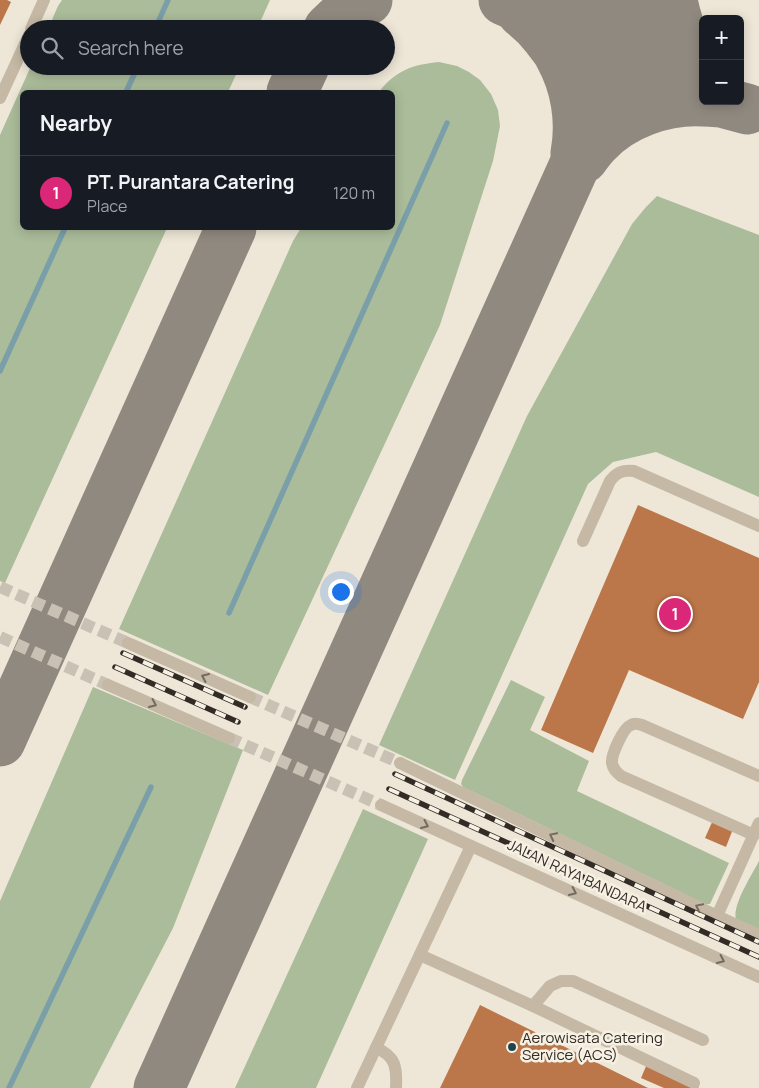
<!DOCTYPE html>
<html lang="en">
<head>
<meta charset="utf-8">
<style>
  :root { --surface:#171b24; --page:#242831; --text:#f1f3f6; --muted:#9ea1a6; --line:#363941; --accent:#db2777 }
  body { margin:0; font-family:Manrope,sans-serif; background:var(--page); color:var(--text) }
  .controls { position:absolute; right:15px; top:15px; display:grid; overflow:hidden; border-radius:8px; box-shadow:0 2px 12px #0003 }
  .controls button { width:45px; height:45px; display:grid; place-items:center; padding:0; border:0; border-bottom:1px solid var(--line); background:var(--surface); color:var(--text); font:25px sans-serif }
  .you { position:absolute; left:340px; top:591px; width:18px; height:18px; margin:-12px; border:4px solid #fff; border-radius:50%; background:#1a73e8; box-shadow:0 0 0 8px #1a73e833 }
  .badge { display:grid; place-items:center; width:32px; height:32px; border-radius:50%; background:var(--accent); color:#fff; font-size:16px; font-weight:700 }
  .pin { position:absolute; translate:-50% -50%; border:2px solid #fff; box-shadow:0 1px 5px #0006 }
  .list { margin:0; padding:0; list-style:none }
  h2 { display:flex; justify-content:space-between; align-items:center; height:65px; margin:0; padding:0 20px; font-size:21px }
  h2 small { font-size:16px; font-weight:400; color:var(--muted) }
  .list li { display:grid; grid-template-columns:32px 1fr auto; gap:15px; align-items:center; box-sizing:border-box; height:75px; padding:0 20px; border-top:1px solid var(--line) }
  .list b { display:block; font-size:19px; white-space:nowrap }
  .list p { margin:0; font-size:16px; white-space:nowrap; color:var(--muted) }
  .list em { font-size:16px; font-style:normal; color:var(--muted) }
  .icon { flex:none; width:28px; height:28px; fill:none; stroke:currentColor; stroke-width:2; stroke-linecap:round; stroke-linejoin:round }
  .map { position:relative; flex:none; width:759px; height:1088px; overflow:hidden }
  .search { position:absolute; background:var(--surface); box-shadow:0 2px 12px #0003; left:20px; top:20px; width:375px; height:55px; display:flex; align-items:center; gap:12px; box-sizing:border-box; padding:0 18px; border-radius:28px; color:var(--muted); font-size:19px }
  .panel { position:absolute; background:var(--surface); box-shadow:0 2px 12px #0003; left:20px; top:90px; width:375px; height:140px; border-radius:8px }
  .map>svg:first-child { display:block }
  .green { fill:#abbc9a }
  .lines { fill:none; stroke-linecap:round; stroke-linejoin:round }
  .stream { stroke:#7a9fa9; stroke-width:5.5 }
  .taxiway { stroke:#90897f; stroke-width:51 }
  .building { fill:#bb7649 }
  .minor-tunnel { stroke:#c8c1b4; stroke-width:12; stroke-dasharray:12 6; stroke-linecap:butt }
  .minor { stroke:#c5b9a5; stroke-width:12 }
  .rail-casing { stroke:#322b26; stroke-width:5.5 }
  .rail { stroke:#f7f1e4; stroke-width:4; stroke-dasharray:11; stroke-linecap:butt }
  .oneway { stroke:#746b5f }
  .poi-dot { fill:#1f444f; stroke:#f7f1e4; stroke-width:2 }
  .labels { text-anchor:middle; stroke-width:5; stroke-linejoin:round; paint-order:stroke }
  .street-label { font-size:15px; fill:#322b26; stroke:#f7f1e4 }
  .poi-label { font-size:15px; fill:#322b26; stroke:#f7f1e4; text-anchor:start }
</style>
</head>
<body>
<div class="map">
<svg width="759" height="1088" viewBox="0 0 759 1088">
  <rect width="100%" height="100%" fill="#eee7d8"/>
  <!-- green -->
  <g class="green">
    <path d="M62 0H270L257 29H48L58 6Z"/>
    <path d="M439 62 457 66 469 72 480 80 491 94 498 110 500 126 493 161 440 325 268 695 119 629 293 241 301 228H392V92H379C396 70 412 65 439 62Z"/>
    <path d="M31 66H240L228 92H22V228H167L5 583 0 581V135Z"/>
    <path d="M657 196 759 235V497L656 452 613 462 588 484 455 780 379 745 527 416 632 224 646 207Z"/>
    <path d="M511 680 545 697 530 730 589 761 577 791 729 863 710 904H705L463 787 461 784 462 780Z"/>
    <path d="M93 687 243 750 173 928 90 1088H0V901Z"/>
    <path d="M363 809 428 839 316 1088H235Z"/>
    <path d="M759 861V932L736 919C732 905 752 875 759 861Z"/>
  </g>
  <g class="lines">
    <!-- stream -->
    <g class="stream">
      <path d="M155 29 168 0"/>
      <path d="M126 92 138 66"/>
      <path d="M0 371 65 228"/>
      <path d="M229 613 447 123"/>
      <path d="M9 1088 151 787"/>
    </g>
    <!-- taxiway -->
    <g class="taxiway">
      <path d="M504 0 703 89"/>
      <path d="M672 0C677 26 686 50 703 71"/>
      <path d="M524 5C549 10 575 7 599 0"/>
      <path d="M522 12C531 19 540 28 547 37 551 43 557 49 560 56 576 85 582 120 576 153"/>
      <path d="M329 29 347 12 367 0"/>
      <path d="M292 92 304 66"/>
      <path d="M707 101 721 102 747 109"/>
      <path d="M583 158C587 153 590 148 595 143 621 114 665 99 703 101"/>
      <path d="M0 741 231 228"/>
      <path d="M159 1088 649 0"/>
    </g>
  </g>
  <!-- building -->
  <g class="building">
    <path d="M0 0H7L11 2 0 25Z"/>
    <path d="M638 505 759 558V682L743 719 629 670 593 753 541 730Z"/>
    <path d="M713 820 733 829 726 847 705 838Z"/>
    <path d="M480 1005 648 1088H440Z"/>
    <path d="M647 1064 699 1086 698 1088H664L641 1078Z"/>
  </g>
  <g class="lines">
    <!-- minor-tunnel -->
    <g class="minor-tunnel">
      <path d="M0 587 128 643"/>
      <path d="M0 637 108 685"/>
      <path d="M250 697 400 763"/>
      <path d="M229 738 381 805"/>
    </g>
    <!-- minor -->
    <g class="minor">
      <path d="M31 29 44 0"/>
      <path d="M0 98 29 35"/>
      <path d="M583 541 610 481C617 472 622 470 634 471L759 526"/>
      <path d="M128 643 250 697"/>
      <path d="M108 685 229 738"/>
      <path d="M400 763 717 916 759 935"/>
      <path d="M381 805 759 977"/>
      <path d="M754 835 621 776C616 772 613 769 612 763 611 755 623 728 631 725 634 723 639 724 642 725L759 776"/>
      <path d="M717 916 759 823"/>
      <path d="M420 955 533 1006 694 1083"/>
      <path d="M533 1006 550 986 561 981H573L703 1040"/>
      <path d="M376 1048C396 1056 397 1068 396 1088"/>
      <path d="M357 1088 471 846"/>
    </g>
    <defs>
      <g id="rail">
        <path d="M123 653 245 707"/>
        <path d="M115 667 238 722"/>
        <path d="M395 774 759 942"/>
        <path d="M389 789 759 957"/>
      </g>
    </defs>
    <!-- rail casing -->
    <use href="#rail" class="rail-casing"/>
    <!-- rail -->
    <use href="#rail" class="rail"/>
  </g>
  <!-- one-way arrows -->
  <defs><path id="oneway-chevron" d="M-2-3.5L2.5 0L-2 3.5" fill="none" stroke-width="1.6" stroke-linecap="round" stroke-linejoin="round" transform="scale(1.25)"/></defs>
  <g class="oneway">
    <use href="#oneway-chevron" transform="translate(205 677) rotate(-156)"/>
    <use href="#oneway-chevron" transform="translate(153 704) rotate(24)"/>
    <use href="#oneway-chevron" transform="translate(425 825) rotate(24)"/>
    <use href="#oneway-chevron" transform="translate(553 836) rotate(-154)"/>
    <use href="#oneway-chevron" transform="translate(573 892) rotate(25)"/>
    <use href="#oneway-chevron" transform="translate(699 907) rotate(-154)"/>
    <use href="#oneway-chevron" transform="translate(721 960) rotate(25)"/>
  </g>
  <!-- markers -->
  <circle class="poi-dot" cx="512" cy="1047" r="5"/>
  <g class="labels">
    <!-- street labels -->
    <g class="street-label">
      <text transform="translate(577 876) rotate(25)" y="5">JALAN RAYA BANDARA</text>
    </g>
    <!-- poi labels -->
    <g class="poi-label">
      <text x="522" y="1043">Aerowisata Catering<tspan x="522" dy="17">Service (ACS)</tspan></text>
    </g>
  </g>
</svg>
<div class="controls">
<button>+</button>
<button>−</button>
</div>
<div class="you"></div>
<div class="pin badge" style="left:675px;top:614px">1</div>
<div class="search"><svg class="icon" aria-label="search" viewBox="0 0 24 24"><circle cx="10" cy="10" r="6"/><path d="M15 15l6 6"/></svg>Search here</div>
<section class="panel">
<h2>Nearby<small></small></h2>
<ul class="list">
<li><span class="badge">1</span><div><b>PT. Purantara Catering</b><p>Place</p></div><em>120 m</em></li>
</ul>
</section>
</div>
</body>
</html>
